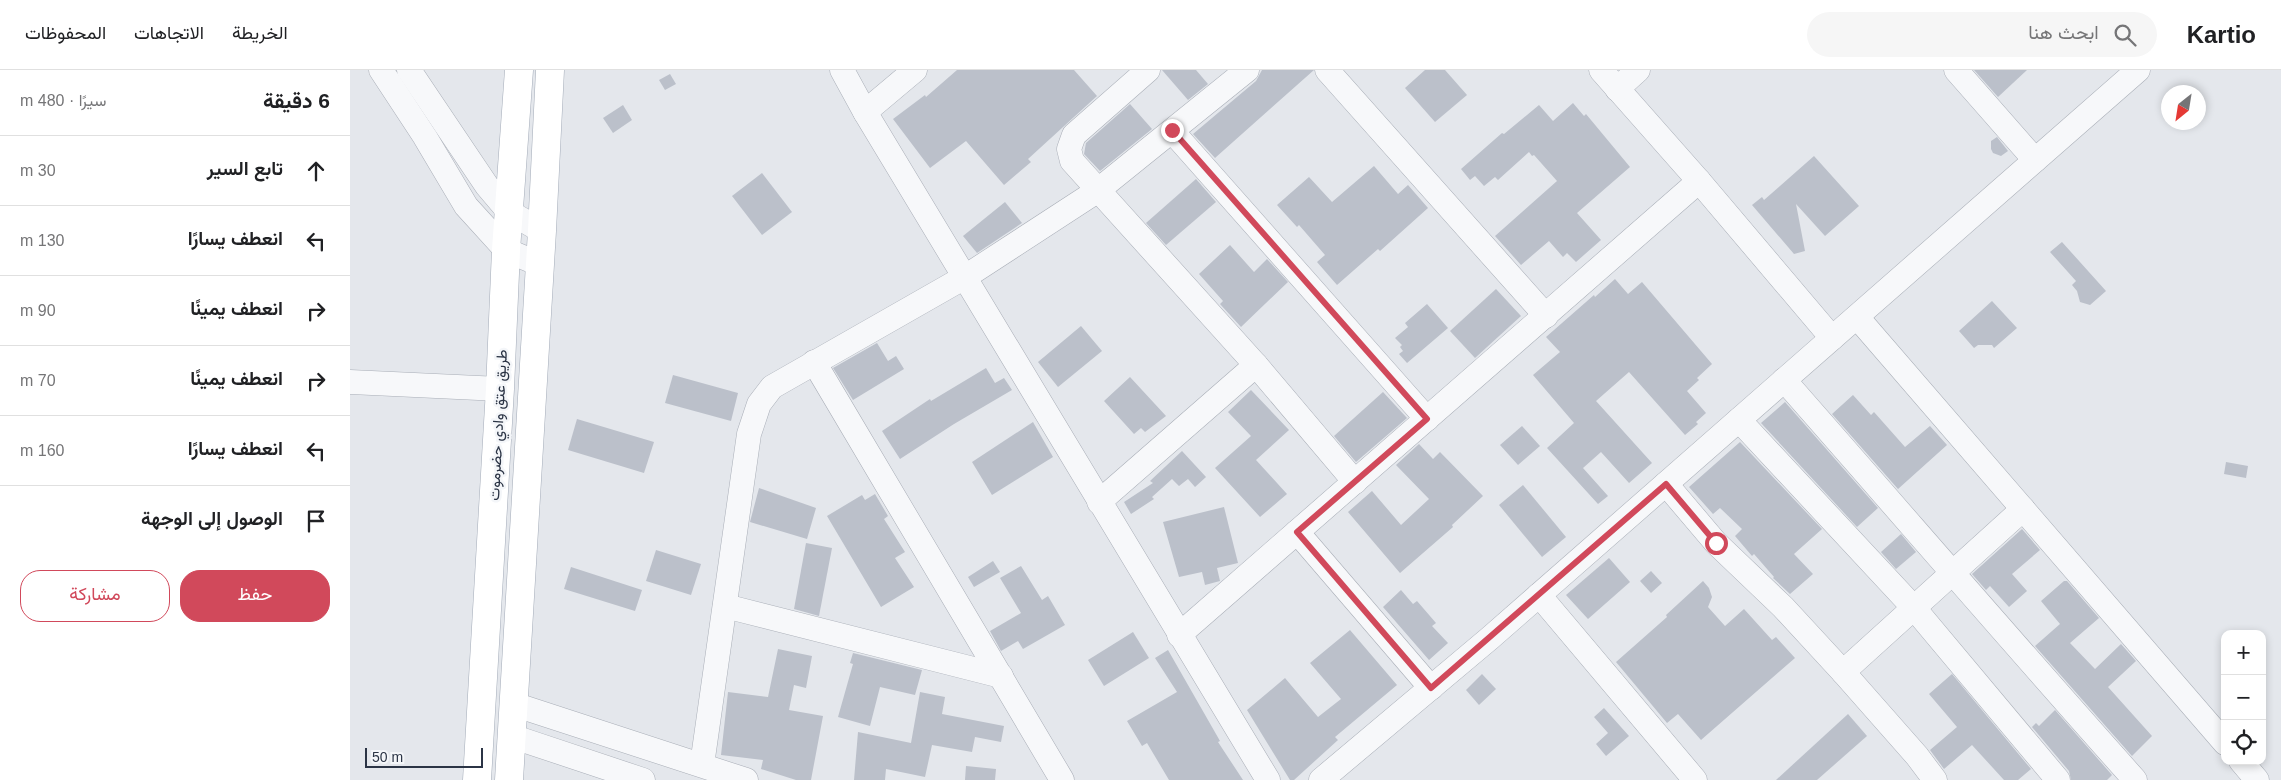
<!DOCTYPE html>
<html lang="ar">
<head>
<meta charset="utf-8">
<style>
  :root { --surface:#fff; --page:#f6f6f6; --text:#202124; --muted:#757577; --line:#e0e0e0; --accent:#d1495b }
  body { margin:0; font-family:Arial,Vazirmatn,sans-serif; background:var(--page); color:var(--text); direction:rtl }
  .controls { position:absolute; right:15px; bottom:15px; display:grid; overflow:hidden; border-radius:10px; box-shadow:0 2px 8px #0003 }
  .controls button { width:45px; height:45px; display:grid; place-items:center; padding:0; border:0; border-bottom:1px solid var(--line); background:var(--surface); color:var(--text); font:25px sans-serif }
  .compass { position:absolute; left:1811px; top:15px; width:45px; height:45px; border-radius:50%; background:var(--surface); box-shadow:0 2px 8px #0003; rotate:210deg }
  .scale { position:absolute; left:15px; bottom:12px; width:118px; box-sizing:border-box; padding-left:5px; border:2px solid #2b3445; border-top:0; font-size:14px; line-height:18px; white-space:nowrap; color:#2b3445; -webkit-text-stroke:4px #f4f6f9; paint-order:stroke }
  .stop { position:absolute; width:15px; height:15px; margin:-11px; border:4px solid #d1495b; border-radius:50%; background:#fff }
  .stop.end { background:#d1495b; border-color:#fff; box-shadow:0 1px 5px #0008 }
  .list { margin:0; padding:0; list-style:none }
  h2 { display:flex; justify-content:space-between; align-items:center; height:65px; margin:0; padding:0 20px; font-size:21px }
  h2 small { font-size:16px; font-weight:400; color:var(--muted) }
  .list li { display:grid; grid-template-columns:32px 1fr auto; gap:15px; align-items:center; box-sizing:border-box; height:70px; padding:0 20px; border-top:1px solid var(--line) }
  .list b { display:block; font-size:19px; white-space:nowrap }
  .list em { font-size:16px; font-style:normal; color:var(--muted) }
  .actions { display:flex; gap:10px; padding:15px 20px }
  .actions a { flex:1; padding:11px 0; border:1px solid var(--accent); border-radius:20px; text-align:center; font-size:18px; color:var(--accent) }
  .actions .main { background:var(--accent); color:#fff }
  .icon { flex:none; width:28px; height:28px; fill:none; stroke:currentColor; stroke-width:2; stroke-linecap:round; stroke-linejoin:round }
  .map { position:relative; flex:none; width:1931px; height:710px; overflow:hidden; direction:ltr }
  header { display:flex; align-items:center; gap:30px; box-sizing:border-box; height:70px; padding:0 25px; background:var(--surface); border-bottom:1px solid var(--line) }
  header strong { font-size:24px }
  nav { display:flex; gap:28px; margin-inline-start:auto; font-size:18px }
  .search { width:350px; height:45px; background:var(--page); display:flex; align-items:center; gap:12px; box-sizing:border-box; padding:0 18px; border-radius:28px; color:var(--muted); font-size:19px }
  main { display:flex }
  aside { flex:1; background:var(--surface) }
  .map>svg:first-child { display:block }
  .building { fill:#bbc0ca }
  .lines { fill:none; stroke-linecap:round; stroke-linejoin:round }
  .minor-casing { stroke:#a9aeb7; stroke-width:25 }
  .major-casing { stroke:#a3abb8; stroke-width:29 }
  .minor { stroke:#f7f8fa; stroke-width:24 }
  .major { stroke:#fff; stroke-width:28 }
  .route { stroke:#d1495b; stroke-width:6 }
  .labels { text-anchor:middle; stroke-width:5; stroke-linejoin:round; paint-order:stroke }
  .street-label { font-size:15px; fill:#2b3445; stroke:#f4f6f9 }
</style>
</head>
<body>
<header>
<strong>Kartio</strong>
<div class="search"><svg class="icon" aria-label="search" viewBox="0 0 24 24"><circle cx="10" cy="10" r="6"/><path d="M15 15l6 6"/></svg>ابحث هنا</div>
<nav><a>الخريطة</a><a>الاتجاهات</a><a>المحفوظات</a></nav>
</header>
<main>
<div class="map">
<svg width="1931" height="710" viewBox="0 0 1931 710">
  <rect width="100%" height="100%" fill="#e4e7ec"/>
  <!-- building -->
  <g class="building">
    <path d="M607 0H724L747 26 678 89 681 92 654 115 616 71 580 98 543 49 575 25 576 27Z"/>
    <path d="M812 0H846L858 14 838 30Z"/>
    <path d="M912 0H964L865 88 843 64 906 11Z"/>
    <path d="M1075 0H1095L1117 25 1085 52 1055 18Z"/>
    <path d="M1624 0H1677L1648 27Z"/>
    <path d="M320 4 326 14 315 20 309 10Z"/>
    <path d="M1223 33 1234 46 1236 44 1280 97 1227 143 1251 170 1226 192 1217 183 1213 187 1199 171 1171 195 1145 166 1207 111 1184 85 1182 86 1179 82 1148 110 1145 107 1134 116 1125 106 1120 110 1111 99 1152 63 1154 64 1189 35 1203 51Z"/>
    <path d="M780 34 802 59 750 101 734 84 736 73Z"/>
    <path d="M273 35 282 50 263 63 253 48Z"/>
    <path d="M1647 67 1658 81 1651 86 1643 83 1641 79V71Z"/>
    <path d="M1464 86 1509 136 1475 166 1446 134 1455 181 1444 184 1402 135 1412 127 1414 130Z"/>
    <path d="M1024 96 1048 124 1058 115 1078 138 1030 181 1028 179 987 215 967 192 975 185 949 155 947 157 927 135 959 107 982 132Z"/>
    <path d="M412 103 442 142 412 165 382 126Z"/>
    <path d="M846 109 866 132 816 175 796 153Z"/>
    <path d="M655 132 672 153 627 183 613 166Z"/>
    <path d="M1712 172 1756 221 1740 235 1730 232 1727 221 1722 215 1726 211 1700 182Z"/>
    <path d="M880 175 904 202 917 189 938 212 891 257 870 234 873 231 849 204Z"/>
    <path d="M1265 209 1278 224 1292 212 1362 294 1347 308 1349 310 1337 321 1356 343 1346 352 1348 354 1335 365 1279 302 1246 331 1302 393 1279 413 1251 382 1233 398 1258 426 1248 434 1197 378 1224 353 1183 305 1210 282 1196 267 1244 225 1245 227Z"/>
    <path d="M1146 219 1171 246 1125 288 1100 261Z"/>
    <path d="M1642 231 1667 258 1644 278 1642 275H1628L1624 278 1609 261Z"/>
    <path d="M1077 234 1098 258 1057 293 1049 284 1053 281 1050 277 1052 275 1045 268 1058 257 1055 253Z"/>
    <path d="M731 256 752 281 708 317 688 292Z"/>
    <path d="M527 273 538 291 546 286 554 299 503 330 483 298Z"/>
    <path d="M636 298 645 313 654 308 662 320 604 354 550 389 532 361 580 329 581 331Z"/>
    <path d="M323 305 388 323 381 351 315 333Z"/>
    <path d="M780 307 816 346 795 362 791 358 784 364 754 331Z"/>
    <path d="M901 320 939 360 906 390 937 424 910 447 865 398 901 366 878 342Z"/>
    <path d="M1033 322 1057 348 1006 392 984 366Z"/>
    <path d="M1503 325 1521 345 1524 342 1555 377 1580 356 1597 375 1548 419 1482 344Z"/>
    <path d="M1435 332 1528 438 1507 457 1411 353Z"/>
    <path d="M227 349 304 372 294 403 218 380Z"/>
    <path d="M683 352 703 387 642 425 622 392Z"/>
    <path d="M1172 356 1190 376 1168 395 1150 375Z"/>
    <path d="M1390 372 1472 459 1444 484 1463 504 1440 524 1423 508 1424 507 1404 484 1402 486 1385 466 1392 459 1370 438 1363 444 1339 417Z"/>
    <path d="M1069 374 1083 389 1090 382 1133 426 1102 455 1103 457 1050 503 998 442 1022 421 1051 455 1079 429 1046 395Z"/>
    <path d="M832 381 856 407 845 417 838 409 829 416 822 409 802 427 804 429 781 444 774 432 803 413 800 411Z"/>
    <path d="M1876 392 1898 396 1896 408 1874 404Z"/>
    <path d="M1173 415 1216 467 1192 487 1149 435Z"/>
    <path d="M409 418 466 438 457 469 400 452Z"/>
    <path d="M525 424 538 446 534 449 555 482 545 488 564 517 531 537 477 446 512 425 515 430Z"/>
    <path d="M874 437 888 493 867 498 870 511 855 515 852 502 829 507 813 452Z"/>
    <path d="M1672 459 1690 480 1662 504 1677 521 1659 537 1640 516 1636 520 1622 504Z"/>
    <path d="M1551 464 1566 482 1546 499 1531 482Z"/>
    <path d="M456 473 482 478 469 546 444 539Z"/>
    <path d="M306 480 351 494 341 525 296 511Z"/>
    <path d="M1259 488 1280 512 1238 549 1216 525Z"/>
    <path d="M643 491 650 502 624 517 618 507Z"/>
    <path d="M671 496 692 530 698 526 715 555 673 579 668 571 651 581 640 561 671 543 650 508Z"/>
    <path d="M221 497 292 520 285 541 214 519Z"/>
    <path d="M1301 501 1312 513 1301 523 1290 511Z"/>
    <path d="M1353 511 1359 518 1362 527 1358 537 1375 556 1394 539 1422 570 1426 567 1445 588 1351 670 1328 644 1317 653 1266 592 1317 547 1316 545Z"/>
    <path d="M1714 511H1717L1749 548 1720 573 1745 599 1771 574 1786 591 1758 617 1802 666 1782 686 1685 576 1710 554 1691 531Z"/>
    <path d="M1051 520 1063 534 1067 531 1086 553 1082 556 1098 573 1079 590 1033 537Z"/>
    <path d="M1000 560 1047 615 985 667 988 670 944 710H940L897 640 935 608 968 647 991 629 960 593Z"/>
    <path d="M783 562 799 588 754 616 738 590Z"/>
    <path d="M428 579 462 586 456 618 444 615 439 640 473 646 461 710H446L411 699 413 690 371 685 378 622 418 627Z"/>
    <path d="M818 580 870 671 868 672 893 710H819L797 673 792 676 777 651 827 622 805 588Z"/>
    <path d="M503 583 572 600 565 625 530 617 520 656 488 647 503 594 500 593Z"/>
    <path d="M1132 604 1146 619 1129 635 1116 620Z"/>
    <path d="M1602 604 1681 699 1668 710H1654L1622 675 1594 699 1580 680 1607 657 1579 624Z"/>
    <path d="M570 622 595 627 592 644 654 656 651 672 625 667 622 682 582 675 575 707 536 699 535 710H504L508 662 561 673Z"/>
    <path d="M1254 638 1279 666 1256 686 1246 674 1258 663 1244 647Z"/>
    <path d="M1705 640 1762 705 1757 710H1721L1719 701 1682 657 1686 653 1689 656Z"/>
    <path d="M1498 644 1517 666 1467 710H1426Z"/>
    <path d="M616 696 646 699 645 710H615Z"/>
  </g>
  <g class="lines">
    <defs>
      <g id="minor">
        <path d="M31 0 75 67 116 136 156 180 189 194"/>
        <path d="M59 0 137 116 159 142 192 161"/>
        <path d="M492 0 515 42 918 710"/>
        <path d="M798 0 724 65 719 79 722 91 906 295 1005 412"/>
        <path d="M977 0 1196 246"/>
        <path d="M1251 0 1349 111 1482 268"/>
        <path d="M1606 0 1685 90"/>
        <path d="M1267 19 1288 0"/>
        <path d="M515 42 565 0"/>
        <path d="M822 61 1077 349"/>
        <path d="M1507 247 1875 673"/>
        <path d="M464 292 712 710"/>
        <path d="M1434 310C1551 443 1667 578 1785 710"/>
        <path d="M0 312 150 319"/>
        <path d="M1389 350 1564 538 1708 710"/>
        <path d="M1316 414 1366 473 1433 537 1493 602 1567 686 1585 710"/>
        <path d="M749 432 906 295"/>
        <path d="M947 462 1081 618"/>
        <path d="M1189 525 1345 710"/>
        <path d="M375 536 651 606"/>
        <path d="M829 565 1349 111"/>
        <path d="M1493 602 1673 439"/>
        <path d="M163 634 396 710"/>
        <path d="M161 666 293 710"/>
        <path d="M1891 691 1907 710"/>
        <path d="M352 695 399 364 409 334 422 317 615 207 747 121 897 0"/>
        <path d="M971 710 1140 568 1788 0"/>
      </g>
      <g id="major">
        <path d="M127 710 150 319 156 180 169 0"/>
        <path d="M159 710 192 161 200 0"/>
      </g>
    </defs>
    <!-- minor casing -->
    <use href="#minor" class="minor-casing"/>
    <!-- major casing -->
    <use href="#major" class="major-casing"/>
    <!-- minor -->
    <use href="#minor" class="minor"/>
    <!-- major -->
    <use href="#major" class="major"/>
  </g>
  <g class="lines">
    <!-- route -->
    <path class="route" d="M822 60 1077 349 947 462 1081 618 1316 414 1366 473"/>
  </g>
  <g class="labels">
    <!-- street labels -->
    <g class="street-label">
      <text transform="translate(148 355) rotate(-87)" y="5">طريق عتق وادي حضرموت</text>
    </g>
  </g>
</svg>
<div class="controls">
<button>+</button>
<button>−</button>
<button><svg class="icon" aria-label="locate" viewBox="0 0 24 24"><circle cx="12" cy="12" r="6"/><path d="M12 2v4M12 18v4M2 12h4M18 12h4"/></svg></button>
</div>
<svg class="compass" viewBox="-18 -18 36 36"><path d="M0-13l5 13h-10z" fill="#e53935"/><path d="M0 13l5-13h-10z" fill="#757577"/></svg>
<div class="scale">50 m</div>
<div class="stop" style="left:1366px;top:473px"></div>
<div class="stop end" style="left:822px;top:60px"></div>
</div>
<aside>
<h2>6 دقيقة<small>سيرًا · 480 m</small></h2>
<ul class="list">
<li><svg class="icon" aria-label="ahead" viewBox="0 0 24 24"><path d="M12 20V5M6 11l6-6 6 6"/></svg><div><b>تابع السير</b></div><em>30 m</em></li>
<li><svg class="icon" aria-label="left" viewBox="0 0 24 24"><path d="M17 20v-9H6M10 6l-5 5 5 5"/></svg><div><b>انعطف يسارًا</b></div><em>130 m</em></li>
<li><svg class="icon" aria-label="right" viewBox="0 0 24 24"><path d="M7 20v-9h11M14 6l5 5-5 5"/></svg><div><b>انعطف يمينًا</b></div><em>90 m</em></li>
<li><svg class="icon" aria-label="right" viewBox="0 0 24 24"><path d="M7 20v-9h11M14 6l5 5-5 5"/></svg><div><b>انعطف يمينًا</b></div><em>70 m</em></li>
<li><svg class="icon" aria-label="left" viewBox="0 0 24 24"><path d="M17 20v-9H6M10 6l-5 5 5 5"/></svg><div><b>انعطف يسارًا</b></div><em>160 m</em></li>
<li><svg class="icon" aria-label="arrive" viewBox="0 0 24 24"><path d="M6 21V4h12l-3 4 3 4H6"/></svg><div><b>الوصول إلى الوجهة</b></div></li>
</ul>
<div class="actions"><a class="main">حفظ</a><a>مشاركة</a></div>
</aside>
</main>
</body>
</html>
